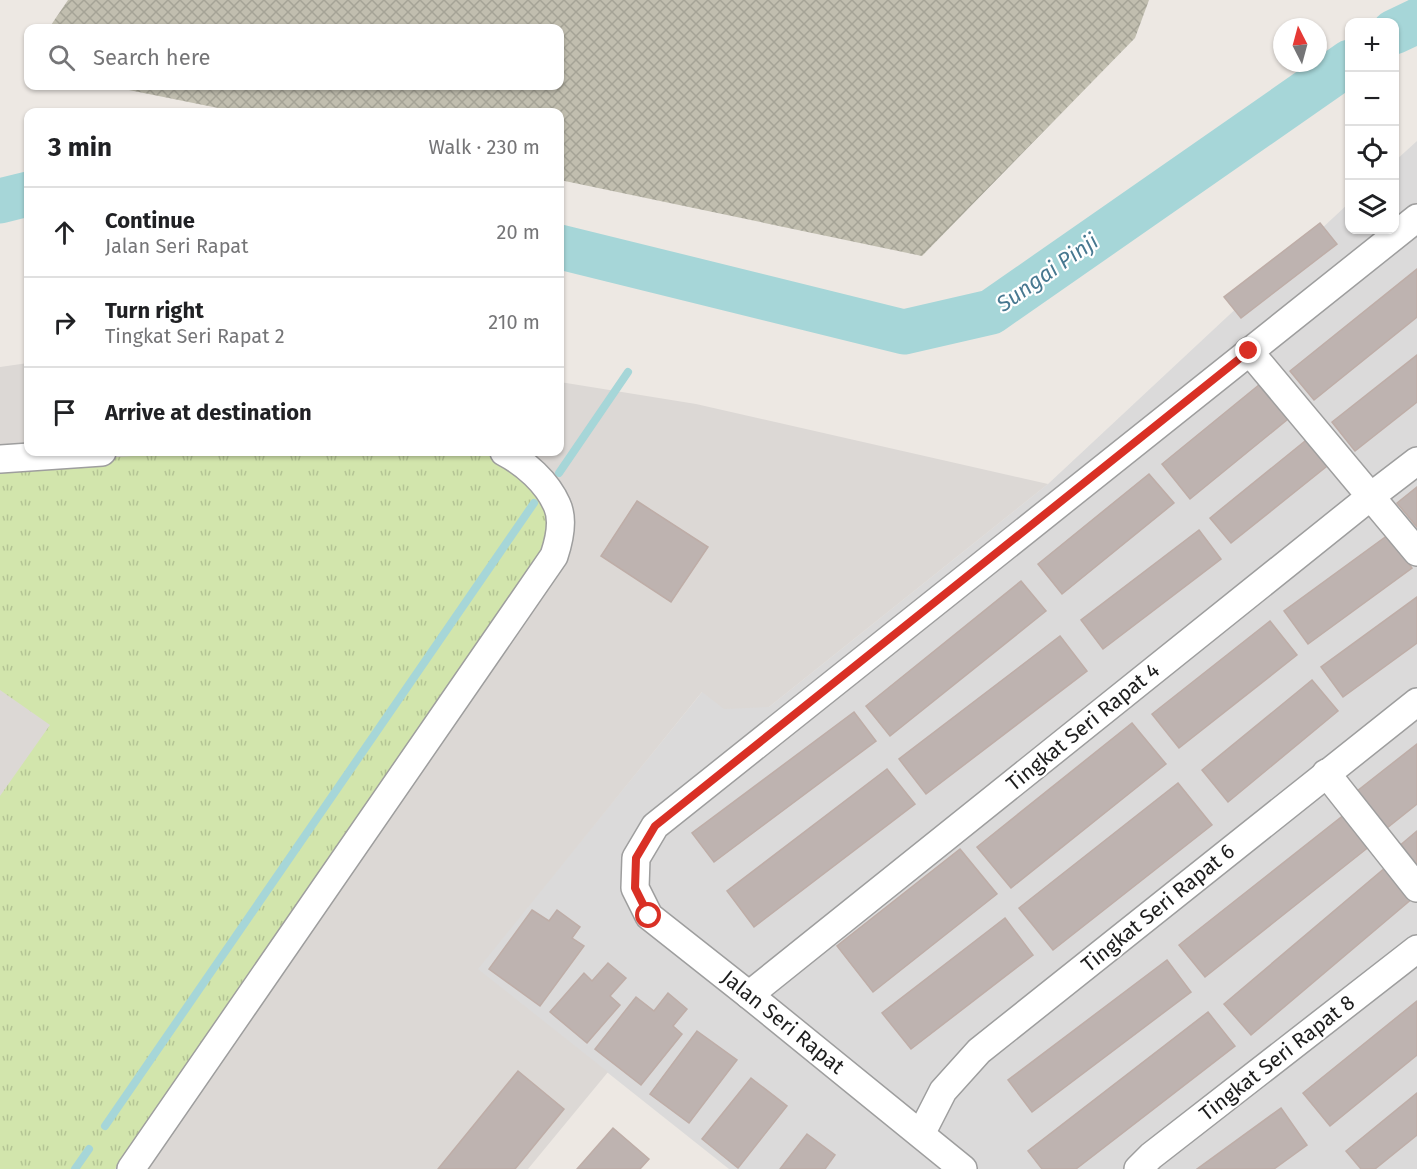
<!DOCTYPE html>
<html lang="en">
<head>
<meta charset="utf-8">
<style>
  :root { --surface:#fff; --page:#f6f6f6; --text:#202124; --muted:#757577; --line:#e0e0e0 }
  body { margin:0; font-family:"Fira Sans",sans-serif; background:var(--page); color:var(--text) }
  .controls { position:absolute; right:18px; top:18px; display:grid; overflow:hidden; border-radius:12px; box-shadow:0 2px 4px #0004 }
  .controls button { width:54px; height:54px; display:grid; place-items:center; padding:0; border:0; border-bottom:2px solid var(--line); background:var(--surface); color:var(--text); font:30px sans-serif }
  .compass { position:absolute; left:1273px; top:18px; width:54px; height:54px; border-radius:50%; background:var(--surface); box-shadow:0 2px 4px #0004; rotate:354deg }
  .stop { position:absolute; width:18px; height:18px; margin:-14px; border:4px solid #d93025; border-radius:50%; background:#fff }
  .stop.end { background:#d93025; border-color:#fff; box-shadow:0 2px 6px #0008 }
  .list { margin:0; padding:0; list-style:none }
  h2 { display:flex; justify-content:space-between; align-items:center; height:78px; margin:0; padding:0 24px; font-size:26px }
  h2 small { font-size:20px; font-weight:400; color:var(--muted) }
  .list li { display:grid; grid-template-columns:39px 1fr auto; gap:18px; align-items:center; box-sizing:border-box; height:90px; padding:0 24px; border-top:2px solid var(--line) }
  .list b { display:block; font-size:22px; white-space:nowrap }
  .list p { margin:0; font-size:20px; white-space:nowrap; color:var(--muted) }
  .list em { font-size:20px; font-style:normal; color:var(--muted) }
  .icon { flex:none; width:33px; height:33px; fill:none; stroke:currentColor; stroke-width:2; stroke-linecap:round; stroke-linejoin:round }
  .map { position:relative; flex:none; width:1417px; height:1169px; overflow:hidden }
  .search { position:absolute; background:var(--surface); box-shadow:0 2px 4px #0004; left:24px; top:24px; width:540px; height:66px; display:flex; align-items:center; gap:15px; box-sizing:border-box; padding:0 21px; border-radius:12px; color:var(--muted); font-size:22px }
  .panel { position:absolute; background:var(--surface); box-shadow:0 2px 4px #0004; left:24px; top:108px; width:540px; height:348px; border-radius:12px }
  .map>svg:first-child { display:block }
  .residential { fill:#dbdada }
  .airport { fill:#dcd8d5 }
  .construction { fill:url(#construction-cross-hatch) }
  .grass { fill:url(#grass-tufts) }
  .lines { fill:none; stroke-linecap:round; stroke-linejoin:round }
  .stream { stroke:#a6d6d8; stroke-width:8 }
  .river { stroke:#a6d6d8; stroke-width:45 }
  .building { fill:#beb3b0; stroke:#beada7; stroke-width:1.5 }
  .minor-casing { stroke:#9e9e9e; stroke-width:30 }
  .minor { stroke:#fff; stroke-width:27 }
  .route { stroke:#d93025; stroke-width:8 }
  .labels { text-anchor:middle; stroke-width:4.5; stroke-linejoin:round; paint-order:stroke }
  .street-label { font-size:21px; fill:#1d1d1d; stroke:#fff }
  .water-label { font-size:22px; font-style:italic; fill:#477890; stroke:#fff }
</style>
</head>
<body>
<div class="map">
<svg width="1417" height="1169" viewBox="0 0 1417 1169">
  <defs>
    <pattern id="construction-cross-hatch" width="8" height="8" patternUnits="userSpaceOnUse" patternTransform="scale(1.5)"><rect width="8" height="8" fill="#c1beaf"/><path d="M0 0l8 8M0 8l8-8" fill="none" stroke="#a5a396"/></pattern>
    <pattern id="grass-tufts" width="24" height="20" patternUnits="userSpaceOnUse" patternTransform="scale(1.5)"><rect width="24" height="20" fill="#d2e5ac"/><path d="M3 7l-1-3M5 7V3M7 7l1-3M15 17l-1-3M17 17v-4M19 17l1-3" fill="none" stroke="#b4c494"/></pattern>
  </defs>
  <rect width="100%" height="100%" fill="#ede8e3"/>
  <!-- residential -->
  <path class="residential" d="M1417 141V1169H729L477 969 703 691 769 707 1048 484 1349 203 1350 230H1394L1395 161Z"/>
  <!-- airport -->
  <path class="airport" d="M28 363V452H560V382L696 404 1048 484 769 707 724 709 702 692 478 969 608 1072 528 1169H0V367Z"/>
  <!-- construction -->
  <path class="construction" d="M68 0H1149L1135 38 922 256 560 180V112H238L109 86H560V28H49Z"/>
  <!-- grass -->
  <path class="grass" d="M193 452H493L512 461 550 511 546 541 529 570 115 1169H0V796L50 725 0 690V465Z"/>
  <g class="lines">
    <!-- stream -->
    <g class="stream">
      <path d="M559 473 628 372"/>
      <path d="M105 1126 534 503"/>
      <path d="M75 1169 89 1149"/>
    </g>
    <!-- river -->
    <g class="river">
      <path d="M1394 32 1417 21"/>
      <path d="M0 201 28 194"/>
      <path d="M560 247 904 332 991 312 1350 62"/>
    </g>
  </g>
  <!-- building -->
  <g class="building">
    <path d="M1320 223 1337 244 1241 318 1224 297Z"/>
    <path d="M1417 269V317L1314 400 1290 371Z"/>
    <path d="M1417 355V402L1355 451 1332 422Z"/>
    <path d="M1265 380 1293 415 1190 499 1162 464Z"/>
    <path d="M1310 437 1331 463 1231 543 1210 518Z"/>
    <path d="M1149 474 1174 503 1062 594 1038 564Z"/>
    <path d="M1417 487V527L1397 503Z"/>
    <path d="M637 501 708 547 671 602 601 556Z"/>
    <path d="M1199 530 1221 559 1103 649 1081 620Z"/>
    <path d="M1388 535 1412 568 1308 644 1284 611Z"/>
    <path d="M1021 581 1046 611 890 736 866 706Z"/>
    <path d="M1417 597V643L1343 697 1321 667Z"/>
    <path d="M1270 621 1297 655 1179 748 1152 714Z"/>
    <path d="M1060 636 1087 671 926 794 899 759Z"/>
    <path d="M1312 680 1338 711 1228 802 1202 770Z"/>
    <path d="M854 712 876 741 714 862 692 833Z"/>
    <path d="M1132 723 1166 764 1011 888 977 847Z"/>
    <path d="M1417 744V804L1387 828 1357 791Z"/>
    <path d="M887 769 915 804 754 927 727 891Z"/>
    <path d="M1178 783 1212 825 1053 950 1019 908Z"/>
    <path d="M1345 814 1370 846 1205 977 1179 945Z"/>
    <path d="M1417 831V870L1398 847Z"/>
    <path d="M960 849 997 894 873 992 837 946Z"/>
    <path d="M1386 867 1413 898 1251 1035 1224 1004Z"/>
    <path d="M532 910 549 921 557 910 580 927 572 938 584 946 540 1006 489 969Z"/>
    <path d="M1005 918 1033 955 911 1049 882 1013Z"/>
    <path d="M1167 960 1191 992 1032 1112 1008 1080Z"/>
    <path d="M608 963 626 978 610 996 620 1005 587 1043 550 1012 584 973 592 981Z"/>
    <path d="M668 993 687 1009 673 1026 682 1034 641 1085 595 1049 636 997 654 1011Z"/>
    <path d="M1417 1001V1055L1330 1126 1303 1093Z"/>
    <path d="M1208 1012 1235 1046 1076 1169H1042L1028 1151Z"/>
    <path d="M697 1031 737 1060 689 1123 650 1094Z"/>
    <path d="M518 1071 564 1109 515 1169H438Z"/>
    <path d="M751 1078 787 1106 738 1168 702 1139Z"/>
    <path d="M1417 1093V1135L1375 1169H1361L1346 1151Z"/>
    <path d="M1281 1108 1307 1145 1274 1169H1197Z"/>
    <path d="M613 1128 649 1159 640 1169H577Z"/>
    <path d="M807 1134 835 1155 825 1169H780Z"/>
  </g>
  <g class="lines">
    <defs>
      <g id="minor">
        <path d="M1249 351 1417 552"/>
        <path d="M0 459 102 452"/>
        <path d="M1326 773 1417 888"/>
        <path d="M749 995 1370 497 1417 461"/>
        <path d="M921 1134 943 1091 979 1051 1417 702"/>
        <path d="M131 1169 554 556C559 541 564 520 557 505 547 482 525 463 504 452"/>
        <path d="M963 1169 749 995 649 916 635 888 636 858 655 826 1417 218"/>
        <path d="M1138 1169 1151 1156 1417 949"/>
      </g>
    </defs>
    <!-- minor casing -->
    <use href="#minor" class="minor-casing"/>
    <!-- minor -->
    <use href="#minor" class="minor"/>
  </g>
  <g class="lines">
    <!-- route -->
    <path class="route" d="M649 916 635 888 636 858 655 826 1249 351"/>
  </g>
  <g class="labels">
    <!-- street labels -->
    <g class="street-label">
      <text transform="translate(1083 727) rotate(-39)" y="7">Tingkat Seri Rapat 4</text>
      <text transform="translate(1158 908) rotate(-39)" y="7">Tingkat Seri Rapat 6</text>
      <text transform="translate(783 1022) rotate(39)" y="7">Jalan Seri Rapat</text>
      <text transform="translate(1277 1058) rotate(-38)" y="7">Tingkat Seri Rapat 8</text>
    </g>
    <!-- water labels -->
    <g class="water-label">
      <text transform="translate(1047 272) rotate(-35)" y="8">Sungai Pinji</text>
    </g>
  </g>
</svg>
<div class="controls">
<button>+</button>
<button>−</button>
<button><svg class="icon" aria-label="locate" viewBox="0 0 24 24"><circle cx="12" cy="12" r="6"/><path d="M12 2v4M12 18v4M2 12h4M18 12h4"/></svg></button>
<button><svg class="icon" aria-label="layers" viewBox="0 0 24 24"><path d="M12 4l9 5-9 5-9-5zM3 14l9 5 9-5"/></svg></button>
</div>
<svg class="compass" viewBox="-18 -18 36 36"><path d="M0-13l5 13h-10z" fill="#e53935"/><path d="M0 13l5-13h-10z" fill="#757577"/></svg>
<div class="stop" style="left:649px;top:916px"></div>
<div class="stop end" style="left:1249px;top:351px"></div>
<div class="search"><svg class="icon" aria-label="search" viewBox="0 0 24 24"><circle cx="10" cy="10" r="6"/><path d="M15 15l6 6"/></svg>Search here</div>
<section class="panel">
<h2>3 min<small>Walk · 230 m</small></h2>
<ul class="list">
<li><svg class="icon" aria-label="ahead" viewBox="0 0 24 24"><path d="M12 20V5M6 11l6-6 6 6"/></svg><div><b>Continue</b><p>Jalan Seri Rapat</p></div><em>20 m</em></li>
<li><svg class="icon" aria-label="right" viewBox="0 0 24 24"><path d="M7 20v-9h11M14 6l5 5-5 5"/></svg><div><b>Turn right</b><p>Tingkat Seri Rapat 2</p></div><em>210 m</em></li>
<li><svg class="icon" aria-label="arrive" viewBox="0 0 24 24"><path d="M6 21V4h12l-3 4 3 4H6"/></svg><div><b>Arrive at destination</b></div></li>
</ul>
</section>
</div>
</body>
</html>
